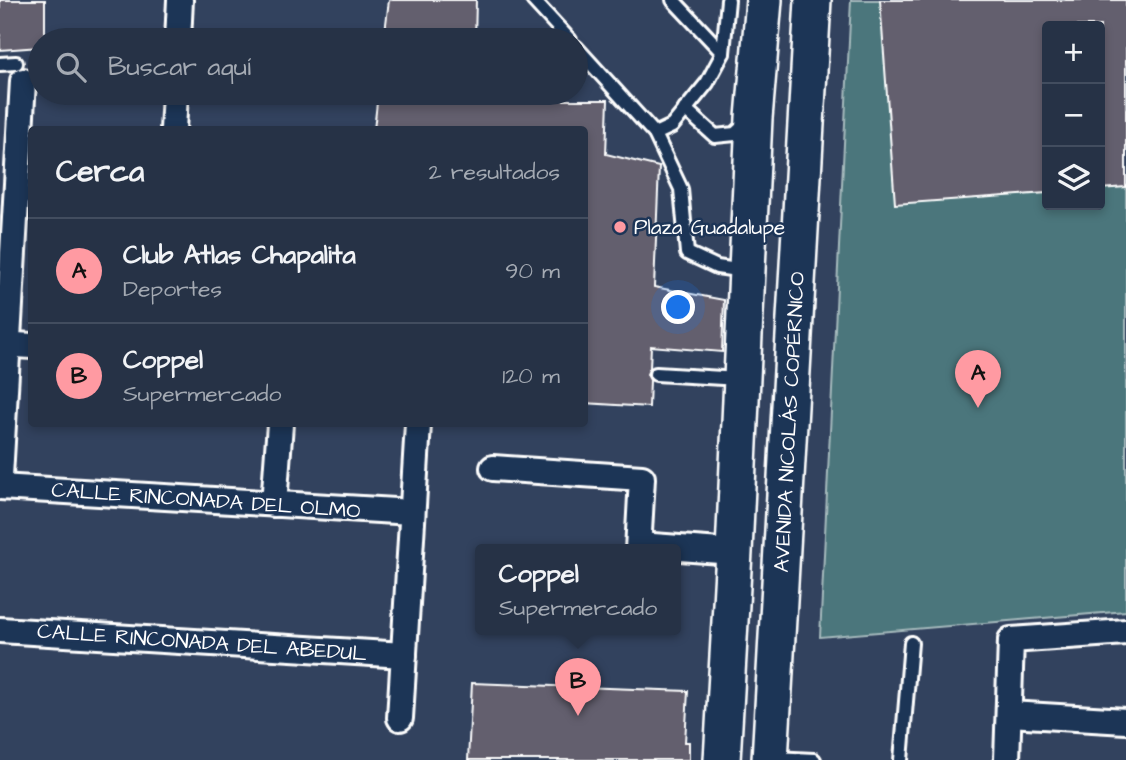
<!DOCTYPE html>
<html lang="es">
<head>
<meta charset="utf-8">
<style>
  :root { --surface:#263246; --page:#2e3a4d; --text:#f1f3f6; --muted:#a4aab3; --line:#424d5f; --accent:#ff9aa2 }
  body { margin:0; font-family:"Architects Daughter",sans-serif; background:var(--page); color:var(--text) }
  .controls { position:absolute; right:21px; top:21px; display:grid; overflow:hidden; border-radius:7px; box-shadow:0 4px 10px #0003 }
  .controls button { width:63px; height:63px; display:grid; place-items:center; padding:0; border:0; border-bottom:2px solid var(--line); background:var(--surface); color:var(--text); font:35px sans-serif }
  .you { position:absolute; left:679px; top:308px; width:24px; height:24px; margin:-18px; border:5px solid #fff; border-radius:50%; background:#1a73e8; box-shadow:0 0 0 10px #1a73e833 }
  .badge { display:grid; place-items:center; width:46px; height:46px; border-radius:50%; background:var(--accent); color:#111; font-size:23px; font-weight:700 }
  .pin { position:absolute; translate:-50% -58px; filter:drop-shadow(0 2px 4px #0008) }
  .pin::after { content:''; position:absolute; top:37px; width:24px; height:21px; background:inherit; clip-path:polygon(0 0,100% 0,50% 100%) }
  .popup { position:absolute; left:475px; top:544px; width:206px; height:91px; box-sizing:border-box; display:grid; place-content:center; border-radius:7px; background:var(--surface); filter:drop-shadow(0 2px 5px #0005); font-size:23px; white-space:nowrap; color:var(--muted) }
  .popup b { font-size:26px; color:var(--text) }
  .popup::after { content:''; position:absolute; left:50%; top:100%; margin-left:-14px; border:14px solid transparent; border-top-color:var(--surface) }
  .list { margin:0; padding:0; list-style:none }
  h2 { display:flex; justify-content:space-between; align-items:center; height:91px; margin:0; padding:0 28px; font-size:30px }
  h2 small { font-size:23px; font-weight:400; color:var(--muted) }
  .list li { display:grid; grid-template-columns:46px 1fr auto; gap:21px; align-items:center; box-sizing:border-box; height:105px; padding:0 28px; border-top:2px solid var(--line) }
  .list b { display:block; font-size:26px; white-space:nowrap }
  .list p { margin:0; font-size:23px; white-space:nowrap; color:var(--muted) }
  .list em { font-size:23px; font-style:normal; color:var(--muted) }
  .icon { flex:none; width:38px; height:38px; fill:none; stroke:currentColor; stroke-width:2; stroke-linecap:round; stroke-linejoin:round }
  .map { position:relative; flex:none; width:1126px; height:760px; overflow:hidden }
  .search { position:absolute; background:var(--surface); box-shadow:0 4px 10px #0003; left:28px; top:28px; width:560px; height:77px; display:flex; align-items:center; gap:18px; box-sizing:border-box; padding:0 24px; border-radius:38px; color:var(--muted); font-size:26px }
  .panel { position:absolute; background:var(--surface); box-shadow:0 4px 10px #0003; left:28px; top:126px; width:560px; height:301px; border-radius:7px }
  .map>svg:first-child { display:block }
  .garden { fill:#4c767b; stroke:#a6babd; stroke-width:2; fill-rule:evenodd }
  .building { fill:#635f6e; stroke:#fff; stroke-width:2 }
  .lines { fill:none; stroke-linecap:round; stroke-linejoin:round }
  .lane-casing { stroke:#fff; stroke-width:18 }
  .street-casing { stroke:#fff; stroke-width:30 }
  .secondary-casing { stroke:#fff; stroke-width:40 }
  .lane { stroke:#1d3557; stroke-width:12 }
  .street { stroke:#1d3557; stroke-width:24 }
  .secondary { stroke:#1d3557; stroke-width:35 }
  .poi-dot { fill:#ff9aa2; stroke:#1d3557; stroke-width:2.5 }
  .labels { text-anchor:middle; stroke-width:5; stroke-linejoin:round; paint-order:stroke }
  .poi-label { font-size:21px; fill:#fff; stroke:#1d3557; text-anchor:start }
  .street-label { font-size:21px; fill:#fff; stroke:#1d3557 }
</style>
</head>
<body>
<div class="map">
<svg width="1126" height="760" viewBox="0 0 1126 760">
  <rect width="100%" height="100%" fill="#32425e"/>
  <filter id="ink" filterUnits="userSpaceOnUse"><feTurbulence type="fractalNoise" baseFrequency=".0143" numOctaves="2"/><feDisplacementMap in="SourceGraphic" scale="14" xChannelSelector="R" yChannelSelector="G"/><feConvolveMatrix kernelMatrix="1 2 1 2 8 2 1 2 1" color-interpolation-filters="sRGB"/></filter>
  <g filter="url(#ink)">
    <!-- garden -->
    <path class="garden" d="M851 0H1126V611L820 637ZM1047 26H1100V205H1047Z"/>
    <!-- building -->
    <g class="building">
      <path d="M0 0H45V40H40V47L0 50Z"/>
      <path d="M389 0H476L475 40H384Z"/>
      <path d="M880 0H1126V187L1100 189V26H1047V193L895 204Z"/>
      <path d="M378 93H546V100H608L606 154 659 167 654 287 724 300 722 352 651 346 650 368 647 374 650 380 649 407 584 403V130H374Z"/>
      <path d="M472 683 688 691 685 742H689V760H468Z"/>
    </g>
    <g class="lines">
      <defs>
        <g id="lane">
          <path d="M533 0 570 40"/>
          <path d="M673 0 723 53"/>
          <path d="M576 47 655 134 681 189 687 253 717 267 744 271"/>
          <path d="M0 64 16 63"/>
          <path d="M685 109 715 136 735 134 747 123"/>
          <path d="M655 134 672 126 707 83 723 53 728 0"/>
          <path d="M656 374 739 379"/>
          <path d="M774 758 814 760"/>
          <path d="M901 760 911 643"/>
        </g>
        <g id="street">
          <path d="M178 40 180 0"/>
          <path d="M173 130 175 93"/>
          <path d="M0 344 32 346"/>
          <path d="M493 468 642 478 638 550"/>
          <path d="M0 476 23 81"/>
          <path d="M0 487 412 512"/>
          <path d="M274 504 280 424"/>
          <path d="M639 545 734 552"/>
          <path d="M0 630 404 655"/>
          <path d="M1009 714 1126 721"/>
          <path d="M400 718 418 424"/>
          <path d="M1007 760 1011 640 1126 632"/>
        </g>
        <g id="secondary">
          <path d="M722 760 734 552 754 118 764 0"/>
          <path d="M770 760 813 0"/>
        </g>
      </defs>
      <!-- lane casing -->
      <use href="#lane" class="lane-casing"/>
      <!-- street casing -->
      <use href="#street" class="street-casing"/>
      <!-- secondary casing -->
      <use href="#secondary" class="secondary-casing"/>
      <!-- lane -->
      <use href="#lane" class="lane"/>
      <!-- street -->
      <use href="#street" class="street"/>
      <!-- secondary -->
      <use href="#secondary" class="secondary"/>
    </g>
  </g>
  <!-- markers -->
  <circle class="poi-dot" cx="620" cy="227" r="7"/>
  <g class="labels">
    <!-- poi labels -->
    <g class="poi-label">
      <text x="634" y="234">Plaza Guadalupe</text>
    </g>
    <!-- street labels -->
    <g class="street-label">
      <text transform="translate(789 422) rotate(-87)" y="7">AVENIDA NICOLÁS COPÉRNICO</text>
      <text transform="translate(206 500) rotate(4)" y="7">CALLE RINCONADA DEL OLMO</text>
      <text transform="translate(202 642) rotate(4)" y="7">CALLE RINCONADA DEL ABEDUL</text>
    </g>
  </g>
</svg>
<div class="controls">
<button>+</button>
<button>−</button>
<button><svg class="icon" aria-label="layers" viewBox="0 0 24 24"><path d="M12 4l9 5-9 5-9-5zM3 14l9 5 9-5"/></svg></button>
</div>
<div class="you"></div>
<div class="pin badge" style="left:978px;top:408px">A</div>
<div class="pin badge" style="left:578px;top:716px">B</div>
<div class="popup"><b>Coppel</b>Supermercado</div>
<div class="search"><svg class="icon" aria-label="search" viewBox="0 0 24 24"><circle cx="10" cy="10" r="6"/><path d="M15 15l6 6"/></svg>Buscar aquí</div>
<section class="panel">
<h2>Cerca<small>2 resultados</small></h2>
<ul class="list">
<li><span class="badge">A</span><div><b>Club Atlas Chapalita</b><p>Deportes</p></div><em>90 m</em></li>
<li><span class="badge">B</span><div><b>Coppel</b><p>Supermercado</p></div><em>120 m</em></li>
</ul>
</section>
</div>
</body>
</html>
